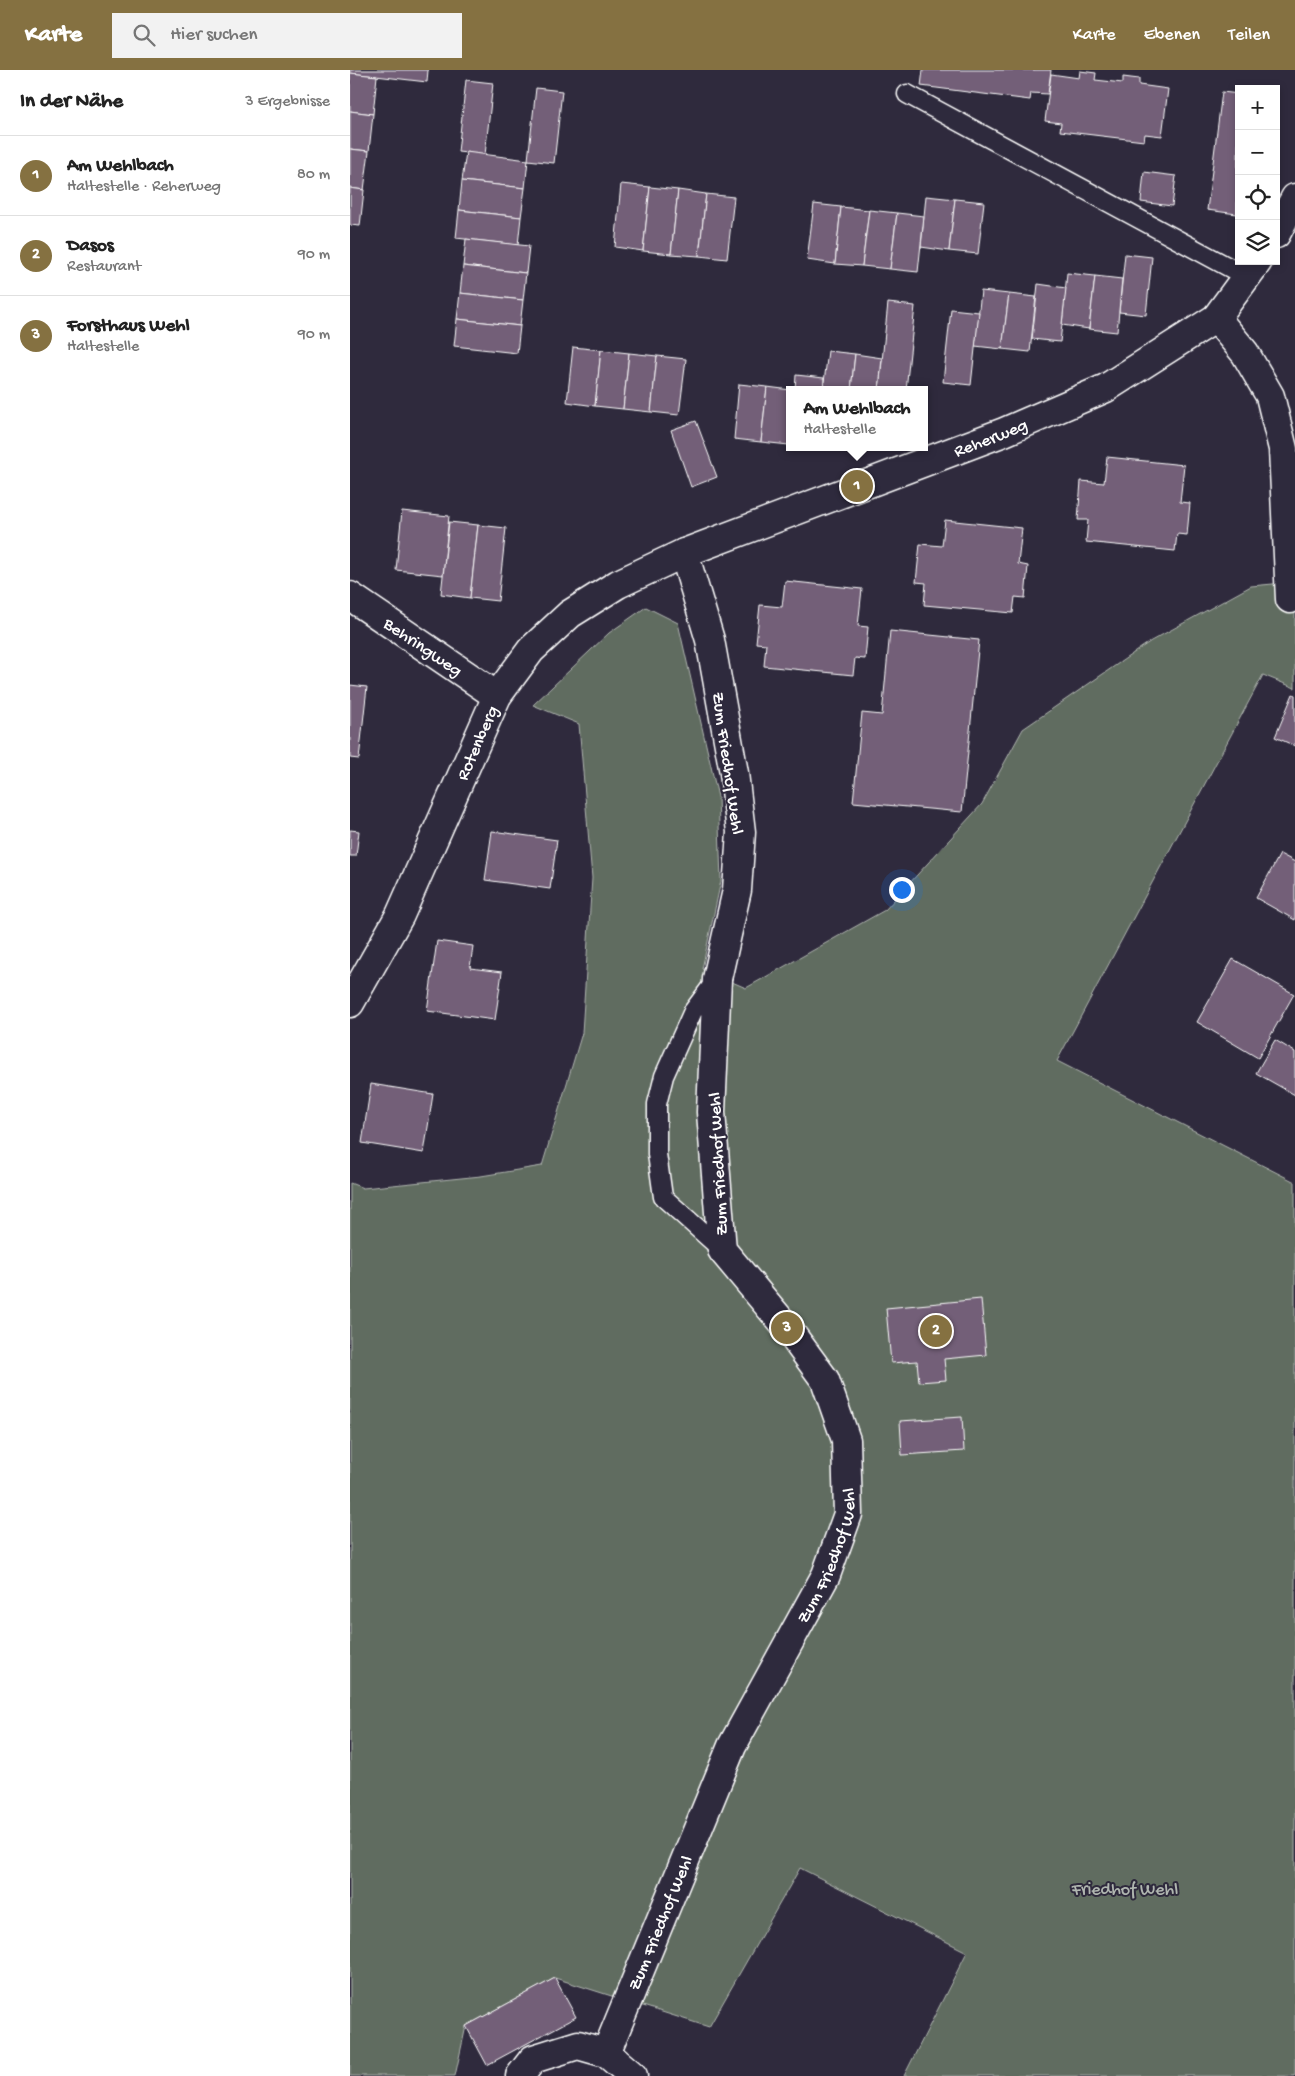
<!DOCTYPE html>
<html lang="de">
<head>
<meta charset="utf-8">
<style>
  :root { --surface:#fff; --page:#f2f2f2; --text:#222; --muted:#767676; --line:#e0e0e0; --accent:#857141 }
  body { margin:0; font-family:"Gochi Hand",sans-serif; background:var(--page); color:var(--text) }
  .controls { position:absolute; right:15px; top:15px; display:grid; overflow:hidden; border-radius:0px; box-shadow:0 2px 8px #0003 }
  .controls button { width:45px; height:45px; display:grid; place-items:center; padding:0; border:0; border-bottom:1px solid var(--line); background:var(--surface); color:var(--text); font:25px sans-serif }
  .you { position:absolute; left:551px; top:819px; width:18px; height:18px; margin:-12px; border:4px solid #fff; border-radius:50%; background:#1a73e8; box-shadow:0 0 0 8px #1a73e833 }
  .badge { display:grid; place-items:center; width:32px; height:32px; border-radius:50%; background:var(--accent); color:#fff; font-size:16px; font-weight:700 }
  .pin { position:absolute; translate:-50% -50%; border:2px solid #fff; box-shadow:0 1px 5px #0006 }
  .popup { position:absolute; left:436px; top:316px; width:142px; height:65px; box-sizing:border-box; display:grid; place-content:center; border-radius:0px; background:var(--surface); filter:drop-shadow(0 1px 4px #0005); font-size:16px; white-space:nowrap; color:var(--muted) }
  .popup b { font-size:19px; color:var(--text) }
  .popup::after { content:''; position:absolute; left:50%; top:100%; margin-left:-10px; border:10px solid transparent; border-top-color:var(--surface) }
  .list { margin:0; padding:0; list-style:none }
  h2 { display:flex; justify-content:space-between; align-items:center; height:65px; margin:0; padding:0 20px; font-size:21px }
  h2 small { font-size:16px; font-weight:400; color:var(--muted) }
  .list li { display:grid; grid-template-columns:32px 1fr auto; gap:15px; align-items:center; box-sizing:border-box; height:80px; padding:0 20px; border-top:1px solid var(--line) }
  .list b { display:block; font-size:19px; white-space:nowrap }
  .list p { margin:0; font-size:16px; white-space:nowrap; color:var(--muted) }
  .list em { font-size:16px; font-style:normal; color:var(--muted) }
  .icon { flex:none; width:28px; height:28px; fill:none; stroke:currentColor; stroke-width:2; stroke-linecap:round; stroke-linejoin:round }
  .map { position:relative; flex:none; width:945px; height:2006px; overflow:hidden }
  header { display:flex; align-items:center; gap:30px; box-sizing:border-box; height:70px; padding:0 25px; background:var(--accent); color:#fff }
  header strong { font-size:24px }
  nav { display:flex; gap:28px; margin-inline-start:auto; font-size:18px }
  .search { width:350px; height:45px; background:var(--page); display:flex; align-items:center; gap:12px; box-sizing:border-box; padding:0 18px; border-radius:0px; color:var(--muted); font-size:19px }
  main { display:flex }
  aside { flex:1; background:var(--surface) }
  .map>svg:first-child { display:block }
  .green { fill:#616c61; stroke:#b0b6b0 }
  .building { fill:#735f78; stroke:#fff }
  .lines { fill:none; stroke-linecap:round; stroke-linejoin:round }
  .lane-casing { stroke:#fff; stroke-width:21 }
  .street-casing { stroke:#fff; stroke-width:31 }
  .lane { stroke:#2f2a3d; stroke-width:18 }
  .street { stroke:#2f2a3d; stroke-width:28 }
  .labels { text-anchor:middle; stroke-width:4; stroke-linejoin:round; paint-order:stroke }
  .street-label { font-size:18px; fill:#fff; stroke:#2f2a3d }
  .park-label { font-size:18px; fill:#b0b6b0; stroke:#2f2a3d }
</style>
</head>
<body>
<header>
<strong>Karte</strong>
<div class="search"><svg class="icon" aria-label="search" viewBox="0 0 24 24"><circle cx="10" cy="10" r="6"/><path d="M15 15l6 6"/></svg>Hier suchen</div>
<nav><a>Karte</a><a>Ebenen</a><a>Teilen</a></nav>
</header>
<main>
<aside>
<h2>In der Nähe<small>3 Ergebnisse</small></h2>
<ul class="list">
<li><span class="badge">1</span><div><b>Am Wehlbach</b><p>Haltestelle · Reherweg</p></div><em>80 m</em></li>
<li><span class="badge">2</span><div><b>Dasos</b><p>Restaurant</p></div><em>90 m</em></li>
<li><span class="badge">3</span><div><b>Forsthaus Wehl</b><p>Haltestelle</p></div><em>90 m</em></li>
</ul>
</aside>
<div class="map">
<svg width="945" height="2006" viewBox="0 0 945 2006">
  <rect width="100%" height="100%" fill="#2f2a3d"/>
  <filter id="ink" filterUnits="userSpaceOnUse"><feTurbulence type="fractalNoise" baseFrequency=".02" numOctaves="2"/><feDisplacementMap in="SourceGraphic" scale="10" xChannelSelector="R" yChannelSelector="G"/><feConvolveMatrix kernelMatrix="1 2 1 2 8 2 1 2 1" color-interpolation-filters="sRGB"/></filter>
  <g filter="url(#ink)">
    <!-- green -->
    <path class="green" d="M945 512V618L913 605 707 991 945 1112V2006H554L617 1882 450 1798 359 1957 205 1908 116 1956 105 2006H0V1113L13 1118 131 1106 192 1096 232 963 242 808 229 654 183 635 259 563 296 537 328 553 368 727 371 811 352 899 396 918 535 840 632 734 673 659 801 571 901 516Z"/>
    <!-- building -->
    <g class="building">
      <path d="M0 0H78L77 12 0 3Z"/>
      <path d="M573 0H701L698 24 681 23 680 30 571 16Z"/>
      <path d="M730 1 746 3 745 10 773 13V7L789 9V15L818 19 812 66 795 64 794 71 710 61 711 53 695 51 701 4 729 8Z"/>
      <path d="M0 3 27 6 23 44 0 41Z"/>
      <path d="M116 10 143 13 135 85 108 82Z"/>
      <path d="M186 18 212 21 204 93 178 90Z"/>
      <path d="M872 22 889 24 887 144 857 140Z"/>
      <path d="M0 41 23 44 19 81 0 79Z"/>
      <path d="M0 79 19 81 14 120 0 118Z"/>
      <path d="M116 82 178 90 175 118 112 111Z"/>
      <path d="M794 102 826 106 822 136 791 132Z"/>
      <path d="M112 111 175 118 171 147 109 140Z"/>
      <path d="M271 114 300 117 293 181 265 177Z"/>
      <path d="M300 117 328 120 321 184 293 181Z"/>
      <path d="M0 118 14 120 10 156 0 155Z"/>
      <path d="M328 120 356 124 349 186 321 184Z"/>
      <path d="M356 124 384 127 377 189 349 186Z"/>
      <path d="M576 126 605 129 599 181 571 177Z"/>
      <path d="M605 129 634 132 628 184 599 181Z"/>
      <path d="M464 134 491 137 485 194 457 190Z"/>
      <path d="M491 137 519 140 512 196 485 194Z"/>
      <path d="M109 140 171 147 168 175 106 168Z"/>
      <path d="M519 140 547 143 540 199 512 196Z"/>
      <path d="M547 143 574 146 568 202 540 199Z"/>
      <path d="M116 169 179 176 176 203 113 196Z"/>
      <path d="M775 184 802 187 796 245 769 242Z"/>
      <path d="M113 196 176 203 173 230 110 223Z"/>
      <path d="M717 203 745 206 739 259 712 255Z"/>
      <path d="M745 206 772 209 767 262 739 259Z"/>
      <path d="M688 214 716 218 710 272 682 269Z"/>
      <path d="M631 221 659 224 652 279 625 276Z"/>
      <path d="M110 223 173 230 170 256 107 249Z"/>
      <path d="M659 224 686 227 680 282 652 279Z"/>
      <path d="M538 233 565 236 556 320H529Z"/>
      <path d="M601 239 629 242 621 315 593 312Z"/>
      <path d="M107 249 170 256 167 283 104 276Z"/>
      <path d="M223 277 251 280 245 336 217 332Z"/>
      <path d="M251 280 279 283 273 339 245 336Z"/>
      <path d="M478 281 505 284 501 320H473Z"/>
      <path d="M279 283 307 286 301 342 273 339Z"/>
      <path d="M505 284 532 288 529 320H501Z"/>
      <path d="M307 286 336 289 329 345 301 342Z"/>
      <path d="M446 305 474 308 473 320H445Z"/>
      <path d="M389 314 417 317 411 372 384 369Z"/>
      <path d="M417 317 441 320H440L439 375 411 372Z"/>
      <path d="M346 351 367 407 341 417 321 360Z"/>
      <path d="M757 387 834 395 830 432 840 433 837 465 827 464 825 481 736 472 738 450H728L731 411 754 413Z"/>
      <path d="M52 441 99 446 93 505 46 500Z"/>
      <path d="M595 450 672 458 668 494 678 496 675 528 665 527 663 543 574 535 576 513 566 512 570 474 592 476Z"/>
      <path d="M99 452 128 455 120 528 91 524Z"/>
      <path d="M128 455 156 458 148 531 120 528Z"/>
      <path d="M435 511 512 519 508 556 518 557 515 589 505 588 503 605 414 596 416 574 406 573 410 535 432 537Z"/>
      <path d="M540 561 629 570 612 742 503 732 512 643 532 645Z"/>
      <path d="M0 615 17 617 9 689 0 688Z"/>
      <path d="M943 624 945 625V676L925 667Z"/>
      <path d="M0 760 9 761 6 786H0Z"/>
      <path d="M142 761 207 770 200 819 135 810Z"/>
      <path d="M930 784 945 792V850L906 828Z"/>
      <path d="M87 871 123 876 120 898 152 902 145 950 77 941Z"/>
      <path d="M883 889 944 924 908 988 847 952Z"/>
      <path d="M925 970 945 982V1025L906 1003Z"/>
      <path d="M21 1014 83 1024 74 1083 12 1073Z"/>
      <path d="M631 1229 636 1285 594 1289 596 1310 569 1312 567 1291 541 1293 536 1238Z"/>
      <path d="M612 1347 614 1381 552 1385 550 1351Z"/>
      <path d="M205 1908 226 1947 137 1995 116 1956Z"/>
    </g>
    <g class="lines">
      <defs>
        <g id="lane">
          <path d="M557 24 897 207"/>
          <path d="M366 910 343 941 314 1006 307 1034V1084L313 1127 372 1180"/>
        </g>
        <g id="street">
          <path d="M926 164 945 128"/>
          <path d="M866 248 895 283 920 326 933 379 940 529"/>
          <path id="s1" d="M0 526 147 626"/>
          <path id="s2" d="M0 933 50 845 147 626 181 580 220 544 268 514 334 483 654 362 756 318 866 248 908 191"/>
          <path id="s3" d="M256 1983 382 1676 476 1505 498 1444 496 1370 475 1310 437 1258 372 1180 361 1042 367 909 387 820 391 762 384 703 360 570 334 483"/>
          <path d="M170 2006 183 1989 228 1975 256 1983 283 2006"/>
        </g>
      </defs>
      <!-- lane casing -->
      <use href="#lane" class="lane-casing"/>
      <!-- street casing -->
      <use href="#street" class="street-casing"/>
      <!-- lane -->
      <use href="#lane" class="lane"/>
      <!-- street -->
      <use href="#street" class="street"/>
    </g>
  </g>
  <g class="labels">
    <!-- street labels -->
    <g class="street-label">
      <text dy="6" stroke="none"><textPath href="#s2" startOffset="908">Reherweg</textPath></text>
      <text dy="6" stroke="none"><textPath href="#s1" startOffset="89">Behringweg</textPath></text>
      <text dy="6" stroke="none"><textPath href="#s2" startOffset="290">Rotenberg</textPath></text>
      <text transform="translate(379 693) rotate(82)" y="6">Zum Friedhof Wehl</text>
      <text transform="translate(367 1094) rotate(-93)" y="6">Zum Friedhof Wehl</text>
      <text dy="6" stroke="none"><textPath href="#s3" startOffset="546">Zum Friedhof Wehl</textPath></text>
      <text dy="6" stroke="none"><textPath href="#s3" startOffset="141">Zum Friedhof Wehl</textPath></text>
    </g>
    <!-- park labels -->
    <g class="park-label">
      <text x="775" y="1824">Friedhof Wehl</text>
    </g>
  </g>
</svg>
<div class="controls">
<button>+</button>
<button>−</button>
<button><svg class="icon" aria-label="locate" viewBox="0 0 24 24"><circle cx="12" cy="12" r="6"/><path d="M12 2v4M12 18v4M2 12h4M18 12h4"/></svg></button>
<button><svg class="icon" aria-label="layers" viewBox="0 0 24 24"><path d="M12 4l9 5-9 5-9-5zM3 14l9 5 9-5"/></svg></button>
</div>
<div class="you"></div>
<div class="pin badge" style="left:507px;top:416px">1</div>
<div class="popup"><b>Am Wehlbach</b>Haltestelle</div>
<div class="pin badge" style="left:586px;top:1261px">2</div>
<div class="pin badge" style="left:437px;top:1258px">3</div>
</div>
</main>
</body>
</html>
